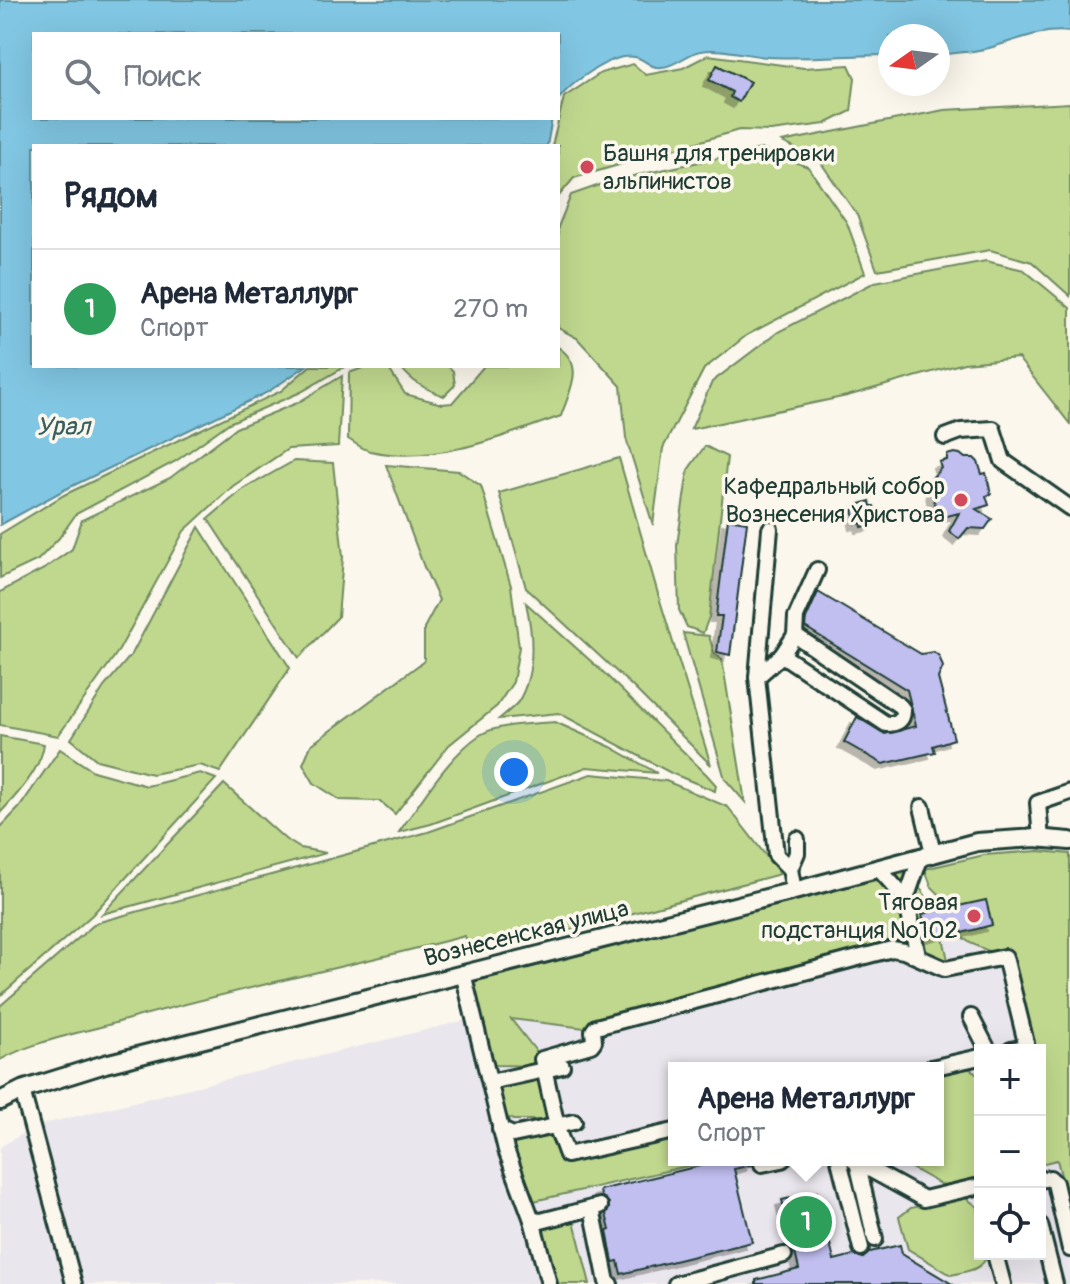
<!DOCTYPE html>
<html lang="ru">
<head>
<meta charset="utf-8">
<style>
  :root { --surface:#fff; --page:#f6f6f7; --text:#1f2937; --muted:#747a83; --line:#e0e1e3; --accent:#0f766e }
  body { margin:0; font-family:Pangolin,sans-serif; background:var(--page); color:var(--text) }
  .controls { position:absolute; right:24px; bottom:24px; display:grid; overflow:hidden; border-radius:0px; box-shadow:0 8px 32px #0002 }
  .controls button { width:72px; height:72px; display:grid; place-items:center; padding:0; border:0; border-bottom:2px solid var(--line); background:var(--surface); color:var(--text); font:40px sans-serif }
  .compass { position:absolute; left:878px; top:24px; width:72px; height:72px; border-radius:50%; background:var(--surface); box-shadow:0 8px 32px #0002; rotate:256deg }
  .you { position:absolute; left:514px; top:772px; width:28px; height:28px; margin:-20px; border:6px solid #fff; border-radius:50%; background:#1a73e8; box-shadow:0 0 0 12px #1a73e833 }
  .badge { display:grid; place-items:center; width:52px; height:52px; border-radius:50%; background:var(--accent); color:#fff; font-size:26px; font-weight:700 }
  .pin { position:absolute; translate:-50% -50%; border:4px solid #fff; box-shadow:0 2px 8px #0006 }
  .popup { position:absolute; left:668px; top:1062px; width:276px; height:104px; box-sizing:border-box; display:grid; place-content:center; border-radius:0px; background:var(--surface); filter:drop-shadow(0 2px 6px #0005); font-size:26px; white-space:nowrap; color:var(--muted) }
  .popup b { font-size:30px; color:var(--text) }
  .popup::after { content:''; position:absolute; left:50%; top:100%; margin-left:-16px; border:16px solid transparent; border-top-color:var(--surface) }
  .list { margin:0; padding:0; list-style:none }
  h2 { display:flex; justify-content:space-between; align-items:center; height:104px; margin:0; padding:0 32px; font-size:34px }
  h2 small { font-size:26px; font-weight:400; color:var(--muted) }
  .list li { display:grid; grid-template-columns:52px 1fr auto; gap:24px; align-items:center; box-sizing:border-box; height:120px; padding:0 32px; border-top:2px solid var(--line) }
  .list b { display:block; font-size:30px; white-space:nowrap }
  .list p { margin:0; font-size:26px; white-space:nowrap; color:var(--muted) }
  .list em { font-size:26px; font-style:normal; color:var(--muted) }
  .icon { flex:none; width:44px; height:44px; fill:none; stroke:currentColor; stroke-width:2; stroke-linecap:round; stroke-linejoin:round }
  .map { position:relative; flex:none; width:1070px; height:1284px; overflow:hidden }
  .search { position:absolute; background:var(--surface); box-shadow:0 8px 32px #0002; left:32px; top:32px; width:528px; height:88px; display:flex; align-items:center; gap:20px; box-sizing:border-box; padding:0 28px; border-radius:0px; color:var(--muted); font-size:30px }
  .panel { position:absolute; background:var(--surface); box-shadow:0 8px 32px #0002; left:32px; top:144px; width:528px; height:224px; border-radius:0px }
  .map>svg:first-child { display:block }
  .built { fill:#eae6ed; fill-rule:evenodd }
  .green { fill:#c0d88e; stroke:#708a61; stroke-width:2 }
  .water { fill:#81c6e2; stroke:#5a8f9c; stroke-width:2 }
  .building { fill:#c1bef0; stroke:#1f3d34; stroke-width:2; filter:url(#shadow) }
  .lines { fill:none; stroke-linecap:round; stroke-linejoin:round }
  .minor-casing { stroke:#1f3d34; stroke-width:20 }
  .major-casing { stroke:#1f3d34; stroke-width:22 }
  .minor { stroke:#fbf7ec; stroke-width:14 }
  .major { stroke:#fbf7ec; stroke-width:16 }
  .poi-dot { fill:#d1495b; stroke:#fbf7ec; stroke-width:3 }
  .labels { text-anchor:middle; stroke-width:7; stroke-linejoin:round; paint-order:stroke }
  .poi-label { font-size:24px; fill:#1f3d34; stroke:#fbf7ec; text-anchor:end }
  .street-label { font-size:24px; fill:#1f3d34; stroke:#fbf7ec }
  .water-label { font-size:26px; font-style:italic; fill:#385f60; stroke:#fbf7ec }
</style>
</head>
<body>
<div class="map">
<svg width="1070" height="1284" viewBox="0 0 1070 1284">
  <defs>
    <filter id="shadow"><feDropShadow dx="-6" dy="6" stdDeviation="0" flood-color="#0004"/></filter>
  </defs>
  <rect width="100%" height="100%" fill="#fbf7ec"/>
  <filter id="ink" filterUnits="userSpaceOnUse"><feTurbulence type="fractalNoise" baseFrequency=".0125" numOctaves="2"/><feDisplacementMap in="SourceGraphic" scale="16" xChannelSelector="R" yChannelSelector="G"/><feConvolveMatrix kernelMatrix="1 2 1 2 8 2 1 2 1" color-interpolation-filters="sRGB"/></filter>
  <g filter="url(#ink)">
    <!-- built -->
    <path class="built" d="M1001 888 1070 1120V1284H0V1147L36 1126ZM980 1050H1040V1254H980ZM674 1068H938V1160H674Z"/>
    <!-- green -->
    <g class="green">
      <path d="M708 55 804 68 849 65 855 78 851 111 825 124 771 131 739 130 574 178 558 197V146H552L564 97 601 73 633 64 646 75 683 68Z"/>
      <path d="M1070 103V296L1032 262 990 250 877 270 857 215 819 160 782 142 944 110Z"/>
      <path d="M761 149 808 167 847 223 865 273 747 335 704 369 663 448 653 525 626 438 621 386 577 338 558 328V227L571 195 614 180Z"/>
      <path d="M986 261 1024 270 1070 308V424L1018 358 964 363 847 396 691 429 712 382 778 332 875 282Z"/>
      <path d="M558 347C586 366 570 389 561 416 502 437 433 465 370 451 362 449 355 443 348 439L349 373 368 366H387L405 394 442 404 452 403 484 366H558Z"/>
      <path d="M310 366H346L301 392 229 423 176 461 76 514 59 538 38 560 0 578V534L64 495 281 391Z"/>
      <path d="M400 366H448L453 371 455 385 444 396C426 389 412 383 400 366Z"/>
      <path d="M342 376 338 446 288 449 233 486 184 531 119 650 58 736 0 725V592L44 569 72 549 82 520 170 478 236 428 297 403Z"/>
      <path d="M705 446 727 457 709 617 703 633 687 627 679 610 677 545 688 470Z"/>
      <path d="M619 458 658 594 711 765 632 686 526 588 499 493Z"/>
      <path d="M294 461 333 463 343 557 338 617 299 658 208 519 242 490Z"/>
      <path d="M386 465 459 471 481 486 511 586 519 647 513 682 497 706 449 745 395 814 380 801 340 800 314 783 303 764 311 745 424 661V628L439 600 424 567Z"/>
      <path d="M199 527 290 668 220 772 200 765 152 774 97 760 71 739 104 687 132 654Z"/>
      <path d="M526 603 603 672 707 775 716 785 715 791 671 773 559 713 499 719C505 714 513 708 518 702 536 673 533 634 526 603Z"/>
      <path d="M683 633 709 636 714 653 722 659 745 802 725 779Z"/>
      <path d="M555 722 611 747 657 773 587 767 431 824 399 832C421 802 449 755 480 735 497 724 534 724 555 722Z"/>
      <path d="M0 736 44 744C41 769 17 795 0 813Z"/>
      <path d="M60 749 93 771 147 786 200 773 216 779 92 915 0 996V828L19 808Z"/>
      <path d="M591 774 666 781 728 807 780 874 472 956 465 936C351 966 235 989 122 1021 82 1033 36 1040 0 1060V1006L96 923 428 832Z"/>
      <path d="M224 784 285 839 300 848 326 853 102 914Z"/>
      <path d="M1039 851 1070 854V1210L1057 1160 1040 1164V1050H1021L1005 958 970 943 957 933 946 901 931 886 925 869 984 855Z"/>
      <path d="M909 872 936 911 922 915 928 937 942 933 950 969 918 956 908 919 879 952 593 1029 511 1019 542 1059V1066L494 1065 489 1062 469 982 472 978Z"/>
      <path d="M965 1059 970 1069 980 1076V1177L946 1185 940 1184 897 1160H938V1068Z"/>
      <path d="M545 1076 555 1120H513L503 1115 495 1083Z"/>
      <path d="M558 1131 567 1155 674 1131V1160H714L534 1201 529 1199 509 1141Z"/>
      <path d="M963 1196 978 1207 980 1254H988C982 1271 967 1271 951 1275L908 1249 899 1217 911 1208Z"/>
      <path d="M572 1213 590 1284H545L538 1225Z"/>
    </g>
    <!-- water -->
    <path class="water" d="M0 0H1070V32C1042 28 1015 41 989 48 972 52 955 53 938 55V36H890V55C850 55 808 59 768 57 747 56 722 47 701 51 687 53 677 66 662 67 650 69 646 59 635 57 612 52 571 83 558 100V34H34V118H552L547 146H34V366H306L268 392 64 490 0 525Z"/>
    <!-- building -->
    <g class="building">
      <path d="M717 65 750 82 739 102 730 97 732 92 709 80Z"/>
      <path d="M954 453 960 454 965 458H974L978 462 982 474 986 473 991 494 986 496 989 505 976 509 992 519 985 529 968 528 959 539 949 531 959 513 943 517 941 508 936 510 931 487 936 486 933 477 941 468 939 462 947 460V455Z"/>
      <path d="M870 501 871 506H874L877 519 874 520 875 524 862 527 861 523 856 524 853 510 858 509 857 505Z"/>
      <path d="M728 519 747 522 730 655 717 652 722 616H716Z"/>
      <path d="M818 592 921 654 934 652 939 656 943 667 938 678 954 739 933 746 935 752 883 764 844 742 857 717 885 734 916 726 907 690 805 627 806 619Z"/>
      <path d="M986 900 992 925 962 933 961 929 928 937 922 914Z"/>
      <path d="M724 1160H753L752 1165 734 1169 752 1242 621 1274 618 1261 613 1262 607 1231 610 1230 606 1214 609 1209V1203L601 1196 600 1190Z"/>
      <path d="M817 1192 834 1260 854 1255 863 1258 870 1252 900 1245 902 1254 952 1284H756V1280L799 1269 782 1200Z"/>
    </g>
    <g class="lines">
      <defs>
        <g id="minor">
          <path d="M945 437 961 431 993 429 1003 461 1070 508"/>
          <path d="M770 529 757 677 776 855 790 869 794 891"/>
          <path d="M782 655 886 724C897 724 903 721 903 710L900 706 795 635"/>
          <path d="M757 677 782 655 795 635 796 617 817 570"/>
          <path d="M922 807 933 853"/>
          <path d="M1041 839 1038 803 1070 792"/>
          <path d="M878 868 906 899 918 956"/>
          <path d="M790 869 797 853V839"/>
          <path d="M906 899 921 856"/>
          <path d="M463 973 506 1150 532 1220"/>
          <path d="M971 1017 988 1050"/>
          <path d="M931 1068 980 1057"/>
          <path d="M490 1082 562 1066"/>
          <path d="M22 1090 74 1284"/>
          <path d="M500 1129 513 1135 574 1122"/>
          <path d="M674 1131 567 1155 558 1131 542 1059 591 1045 594 1041 593 1031 596 1027 892 949 904 951 945 969 1005 957 1026 1043 1024 1047 1011 1050"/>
          <path d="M839 1160 861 1248"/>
          <path d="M853 1160 924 1199 980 1186"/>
          <path d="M857 1162 875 1239"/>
          <path d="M762 1164 782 1160"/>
          <path d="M1040 1180 1050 1178 1055 1183 1070 1249"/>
          <path d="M592 1208 607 1282 610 1284"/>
          <path d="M1040 1225 1055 1284"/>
          <path d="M995 1254 1003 1284"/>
          <path d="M549 1284 532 1220 541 1221 600 1206"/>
          <path d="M676 1284 784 1255"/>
        </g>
        <path id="major" d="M0 1101 22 1090 105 1064 794 891 977 842 1035 838 1070 841"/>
      </defs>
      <!-- minor casing -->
      <use href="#minor" class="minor-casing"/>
      <!-- major casing -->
      <use href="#major" class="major-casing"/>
      <!-- minor -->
      <use href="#minor" class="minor"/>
      <!-- major -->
      <use href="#major" class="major"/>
    </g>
  </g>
  <!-- markers -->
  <g class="poi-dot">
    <circle cx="587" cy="167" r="8"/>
    <circle cx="961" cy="500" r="8"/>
    <circle cx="974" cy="916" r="8"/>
  </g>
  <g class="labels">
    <!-- poi labels -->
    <g class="poi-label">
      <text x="603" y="161" text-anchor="start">Башня для тренировки<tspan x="603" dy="28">альпинистов</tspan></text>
      <text x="945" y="494">Кафедральный собор<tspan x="945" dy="28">Вознесения Христова</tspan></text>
      <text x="958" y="910">Тяговая<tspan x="958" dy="28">подстанция №102</tspan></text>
    </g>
    <!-- street labels -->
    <g class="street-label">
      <text transform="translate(526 933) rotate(-14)" y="8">Вознесенская улица</text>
    </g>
    <!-- water labels -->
    <g class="water-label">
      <text x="63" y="435">Урал</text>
    </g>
  </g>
</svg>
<div class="controls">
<button>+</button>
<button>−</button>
<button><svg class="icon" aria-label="locate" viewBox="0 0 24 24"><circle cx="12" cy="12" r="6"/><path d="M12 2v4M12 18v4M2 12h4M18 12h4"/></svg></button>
</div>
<svg class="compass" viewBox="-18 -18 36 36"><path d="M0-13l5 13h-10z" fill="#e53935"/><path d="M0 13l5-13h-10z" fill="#747a83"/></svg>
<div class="you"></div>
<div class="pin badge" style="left:806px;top:1222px;background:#2e9e5b">1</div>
<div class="popup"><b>Арена Металлург</b>Спорт</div>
<div class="search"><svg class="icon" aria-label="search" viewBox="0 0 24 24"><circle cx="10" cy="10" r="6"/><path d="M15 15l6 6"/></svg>Поиск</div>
<section class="panel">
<h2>Рядом<small></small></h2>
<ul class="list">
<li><span class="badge" style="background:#2e9e5b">1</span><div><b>Арена Металлург</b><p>Спорт</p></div><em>270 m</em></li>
</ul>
</section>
</div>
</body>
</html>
